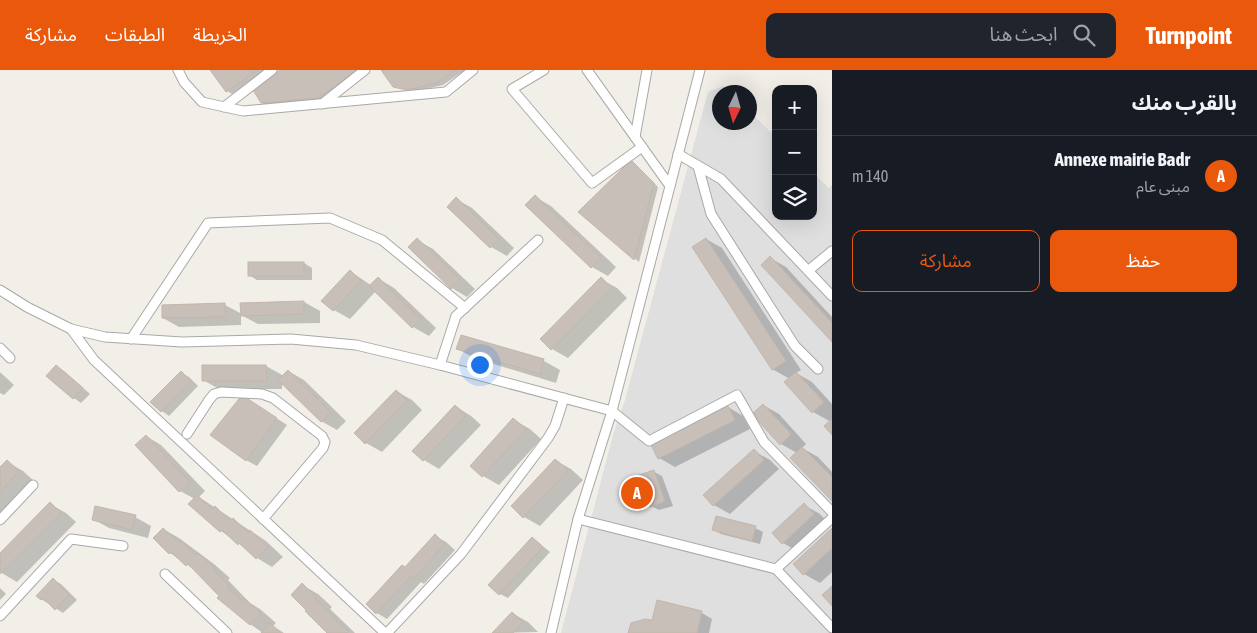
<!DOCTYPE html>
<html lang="ar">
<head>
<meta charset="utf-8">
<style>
  :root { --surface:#171b24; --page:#20242c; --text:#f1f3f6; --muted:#9ea1a6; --line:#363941; --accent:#ea580c }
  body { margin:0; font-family:"Asap Condensed","Noto Sans Arabic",sans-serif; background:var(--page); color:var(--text); direction:rtl }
  .controls { position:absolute; right:15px; top:15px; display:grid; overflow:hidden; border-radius:10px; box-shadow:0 5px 20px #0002 }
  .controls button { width:45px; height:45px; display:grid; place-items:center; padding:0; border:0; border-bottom:1px solid var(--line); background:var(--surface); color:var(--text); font:25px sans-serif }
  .compass { position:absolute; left:712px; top:15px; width:45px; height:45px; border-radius:50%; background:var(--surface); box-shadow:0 5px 20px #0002; rotate:185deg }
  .you { position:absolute; left:479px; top:294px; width:18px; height:18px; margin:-12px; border:4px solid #fff; border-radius:50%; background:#1a73e8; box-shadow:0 0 0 8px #1a73e833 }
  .badge { display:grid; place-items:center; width:32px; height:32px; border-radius:50%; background:var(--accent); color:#fff; font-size:16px; font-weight:700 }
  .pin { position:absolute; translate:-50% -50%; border:2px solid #fff; box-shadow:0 1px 5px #0006 }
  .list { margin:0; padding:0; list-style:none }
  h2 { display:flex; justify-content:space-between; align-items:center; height:65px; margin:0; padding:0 20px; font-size:21px }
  h2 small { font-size:16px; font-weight:400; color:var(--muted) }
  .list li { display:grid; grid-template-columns:32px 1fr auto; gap:15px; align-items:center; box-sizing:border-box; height:80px; padding:0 20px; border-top:1px solid var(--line) }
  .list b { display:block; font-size:19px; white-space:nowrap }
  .list p { margin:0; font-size:16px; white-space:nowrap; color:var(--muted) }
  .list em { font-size:16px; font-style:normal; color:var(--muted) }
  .actions { display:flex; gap:10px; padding:15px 20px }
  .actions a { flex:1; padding:11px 0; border:1px solid var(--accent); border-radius:10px; text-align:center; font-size:18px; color:var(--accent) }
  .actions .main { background:var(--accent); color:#fff }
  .icon { flex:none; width:28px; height:28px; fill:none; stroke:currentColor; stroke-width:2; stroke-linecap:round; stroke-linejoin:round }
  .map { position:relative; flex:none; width:832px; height:563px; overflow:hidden; direction:ltr }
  header { display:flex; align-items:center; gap:30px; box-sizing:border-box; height:70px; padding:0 25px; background:var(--accent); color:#fff }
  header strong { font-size:24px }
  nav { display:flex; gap:28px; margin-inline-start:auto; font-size:18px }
  .search { width:350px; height:45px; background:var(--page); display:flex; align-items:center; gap:12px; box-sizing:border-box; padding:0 18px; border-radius:10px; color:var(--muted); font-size:19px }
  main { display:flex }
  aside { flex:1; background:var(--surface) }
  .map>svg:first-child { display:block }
  .residential { fill:#e0dfdf }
  .shadow { fill:#0003 }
  .building { fill:#c7bfb8; stroke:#c4b6ab }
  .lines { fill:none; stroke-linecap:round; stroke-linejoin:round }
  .minor-casing { stroke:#a9a9a9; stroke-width:11 }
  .minor { stroke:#fff; stroke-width:9 }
</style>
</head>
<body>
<header>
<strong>Turnpoint</strong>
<div class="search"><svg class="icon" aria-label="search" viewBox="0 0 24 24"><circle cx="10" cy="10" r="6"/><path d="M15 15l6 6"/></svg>ابحث هنا</div>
<nav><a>الخريطة</a><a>الطبقات</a><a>مشاركة</a></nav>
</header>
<main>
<aside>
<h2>بالقرب منك<small></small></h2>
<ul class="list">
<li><span class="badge">A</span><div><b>Annexe mairie Badr</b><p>مبنى عام</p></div><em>140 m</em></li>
</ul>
<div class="actions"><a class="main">حفظ</a><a>مشاركة</a></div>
</aside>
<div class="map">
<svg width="832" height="563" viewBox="0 0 832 563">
  <rect width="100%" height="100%" fill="#f2efe9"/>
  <!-- residential -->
  <path class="residential" d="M723 16 729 22H720V52H750V42L776 67V146H813V103L829 118 832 115V563H561L613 365 625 330 708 22Z"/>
  <!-- shadow -->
  <g class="shadow">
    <path d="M212 0H266L232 24 227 21Z"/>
    <path d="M282 0H366L324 30 267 36 262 33Z"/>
    <path d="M382 0H465L443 15 413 22 414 20 396 17Z"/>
    <path d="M631 92 636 95 658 117 639 192 580 142Z"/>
    <path d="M535 127 551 136 616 197 608 206 592 197 527 135Z"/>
    <path d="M456 129 472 138 514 178 507 186 491 177Z"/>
    <path d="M706 169 722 178 801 300 796 303 812 312 832 334V363L831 352 813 342 790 309 772 299Z"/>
    <path d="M417 170 433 179 475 219 467 227 452 218Z"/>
    <path d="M770 188 786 197 832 247V270Z"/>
    <path d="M304 193 312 198V210H257L249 205Z"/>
    <path d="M350 201 372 216 379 209 394 218 436 258 429 266 413 257 376 221 350 249 334 240 323 230Z"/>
    <path d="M601 209 617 218 627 228 568 288 552 279 542 269Z"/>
    <path d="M304 232 320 241V253L258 254 241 245V255L179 257 163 248 225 235 242 244Z"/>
    <path d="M462 266 544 291 560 300 556 313 474 288 458 279Z"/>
    <path d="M266 296 282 305V308L288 301 304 310 346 351 337 360 321 351 282 313V319H219L203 310V297Z"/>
    <path d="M56 297 64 301 90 324 81 333 74 328Z"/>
    <path d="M0 302 14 315 4 325 0 323Z"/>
    <path d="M181 303 189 307 198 316 169 346 162 341Z"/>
    <path d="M396 321 412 330 422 340 382 382 366 373Z"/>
    <path d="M253 333 287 355 257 396 246 390Z"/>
    <path d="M763 335 779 344 806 374 802 378 818 387 832 402V429L797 383 781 374Z"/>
    <path d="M455 336 471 346 481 355 439 399 424 390 414 381Z"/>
    <path d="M728 337 743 346 750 359 675 397 659 388Z"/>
    <path d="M514 350 530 359 541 369 499 415 483 406 471 396Z"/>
    <path d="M146 366 161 375 205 421 199 427 266 471 283 487 272 497 257 488 247 479 221 461 190 434 195 429 180 421Z"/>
    <path d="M754 381 770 390 779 399 730 444 714 435 705 425Z"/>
    <path d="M555 390 571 399 583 410 540 456 524 447Z"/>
    <path d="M7 392 23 401 34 411 0 448V399Z"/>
    <path d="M654 402 662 406 673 436 659 440 651 436Z"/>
    <path d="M50 434 66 443 76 452 17 512 0 502V484Z"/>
    <path d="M804 435 820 444 829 454 799 482 783 473 773 463Z"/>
    <path d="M135 447 151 456 148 468 109 458 93 449Z"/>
    <path d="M755 458 763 462 760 474 721 464 713 459Z"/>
    <path d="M163 459 179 468 214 494 230 508 228 510 250 533 260 539 276 553 273 556 284 563H263L250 554 195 500 170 483Z"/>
    <path d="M832 460V502L820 513 804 504Z"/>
    <path d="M435 466 446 472 455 480 424 514 421 512 387 549 377 543 405 498Z"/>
    <path d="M533 468 550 482 508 528 500 524Z"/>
    <path d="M53 510 61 514 77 530 63 543 41 529Z"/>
    <path d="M302 515 318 524 332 537 330 539 355 563H329Z"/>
    <path d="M0 518 6 524 0 530Z"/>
    <path d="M658 531 702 543 712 549 709 563H630L652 552Z"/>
    <path d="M512 543 528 552 538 562 493 563Z"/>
  </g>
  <!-- building -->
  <g class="building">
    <path d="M210 0H257L226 22Z"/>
    <path d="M280 0H357L318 28 261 33 253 20Z"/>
    <path d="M381 0H456L437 13 407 20 393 17Z"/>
    <path d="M631 90 654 113 634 190 578 142Z"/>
    <path d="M535 125 601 188 591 198 525 135Z"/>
    <path d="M456 127 499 169 490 178 447 137Z"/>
    <path d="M417 168 460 209 451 219 408 177Z"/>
    <path d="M706 168 786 291 772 300 692 177Z"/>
    <path d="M770 186 832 253V272L761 195Z"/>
    <rect x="248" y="192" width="56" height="14"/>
    <path d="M350 200 361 211 333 241 321 231Z"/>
    <path d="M378 207 421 249 412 258 369 216Z"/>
    <path d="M601 207 612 218 551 280 540 269Z"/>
    <path d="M304 231V244L241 246 240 233Z"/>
    <path d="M225 233 226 247 162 248V235Z"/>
    <path d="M461 265 544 289 540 304 456 279Z"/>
    <path d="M56 295 83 318 73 329 46 306Z"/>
    <path d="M202 295H266L267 311H202Z"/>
    <path d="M288 300 331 342 321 352 278 310Z"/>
    <path d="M181 301 191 311 161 342 150 332Z"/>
    <path d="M796 302 824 332 812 343 784 312Z"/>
    <path d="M396 320 407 330 365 374 354 363Z"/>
    <path d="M242 325 277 348 246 391 210 365Z"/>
    <path d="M763 334 791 364 780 375 752 344Z"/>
    <path d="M455 335 466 345 423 391 412 381Z"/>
    <path d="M728 336 735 350 658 389 651 375Z"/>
    <path d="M513 348 526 359 482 407 470 396Z"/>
    <path d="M832 349V365L824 356Z"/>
    <path d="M146 365 190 412 179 422 135 375Z"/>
    <path d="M802 377 832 407V431L790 388Z"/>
    <path d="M754 379 764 390 713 436 703 425Z"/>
    <path d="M555 389 568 400 523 448 511 436Z"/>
    <path d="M7 390 19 401 0 422V397Z"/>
    <path d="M654 400 665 431 650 437 639 405Z"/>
    <path d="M197 425 212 439 215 436 230 451 233 448 248 463 250 460 268 477 256 489 239 473 238 475 222 460 220 462 188 434Z"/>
    <path d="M50 432 61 443 0 504V483Z"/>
    <path d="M804 433 814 444 782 474 772 463Z"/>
    <path d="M95 436 136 445 132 460 92 450Z"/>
    <path d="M716 446 756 456 752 471 712 460Z"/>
    <path d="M163 458 179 473 181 471 196 485 198 483 215 498 213 500 229 515 227 517 242 531 244 528 261 544 250 555 217 528 219 526 188 494 186 496 171 482 169 484 153 468Z"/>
    <path d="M832 458V478L803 505 793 494Z"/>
    <path d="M435 464 445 474 413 509 411 506 376 544 366 534 402 495 405 497Z"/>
    <path d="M532 467 543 477 499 525 488 515Z"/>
    <path d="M53 508 69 525 55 540 43 528 41 530 36 526Z"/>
    <path d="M302 513 317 528 315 529 348 561 346 563H327L305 541 306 540 291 525Z"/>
    <path d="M832 516V536L822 525Z"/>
    <path d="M657 530 702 541 697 563H628L631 553 645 549 652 550Z"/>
    <path d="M512 542 523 552 513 563H492Z"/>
    <path d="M270 553 281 563H261Z"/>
  </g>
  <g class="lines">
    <defs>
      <g id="minor">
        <path d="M178 0 184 12 202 32 243 41 446 22 473 0"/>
        <path d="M544 0 512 19 592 113 642 77"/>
        <path d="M587 0 670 116"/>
        <path d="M322 34 365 0"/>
        <path d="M224 37 272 0"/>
        <path d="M635 67 647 0"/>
        <path d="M678 84 721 109 832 226"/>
        <path d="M698 96 711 144 795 276 818 299"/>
        <path d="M809 200 832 181"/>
        <path d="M0 220 27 237 71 259 105 267 182 272 291 269 356 275 440 295 612 341 649 371 737 325 764 372 832 442"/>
        <path d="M71 259 94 290 385 563"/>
        <path d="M131 269 208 153 330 148 382 170 465 238"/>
        <path d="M0 278 10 288"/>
        <path d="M440 295 456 246 538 170"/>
        <path d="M187 364 209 330 214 324 221 322 262 324 273 328 322 366 325 372 323 378 263 449"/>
        <path d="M578 449 776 499 832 558"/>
        <path d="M0 450 33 415"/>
        <path d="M776 499 832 448"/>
        <path d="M165 504 227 563"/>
        <path d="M0 546 71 469 123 476"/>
        <path d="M387 563 461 484 548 368 555 356 564 328"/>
        <path d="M551 563 578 449 612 341 700 0"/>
      </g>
    </defs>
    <!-- minor casing -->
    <use href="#minor" class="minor-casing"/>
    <!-- minor -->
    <use href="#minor" class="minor"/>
  </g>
</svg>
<div class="controls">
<button>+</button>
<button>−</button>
<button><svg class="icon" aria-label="layers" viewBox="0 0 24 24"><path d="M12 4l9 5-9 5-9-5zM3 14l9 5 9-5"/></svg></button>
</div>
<svg class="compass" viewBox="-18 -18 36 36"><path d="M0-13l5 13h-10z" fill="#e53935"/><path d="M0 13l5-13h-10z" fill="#9ea1a6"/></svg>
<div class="you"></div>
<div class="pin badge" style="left:637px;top:423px">A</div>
</div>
</main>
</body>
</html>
